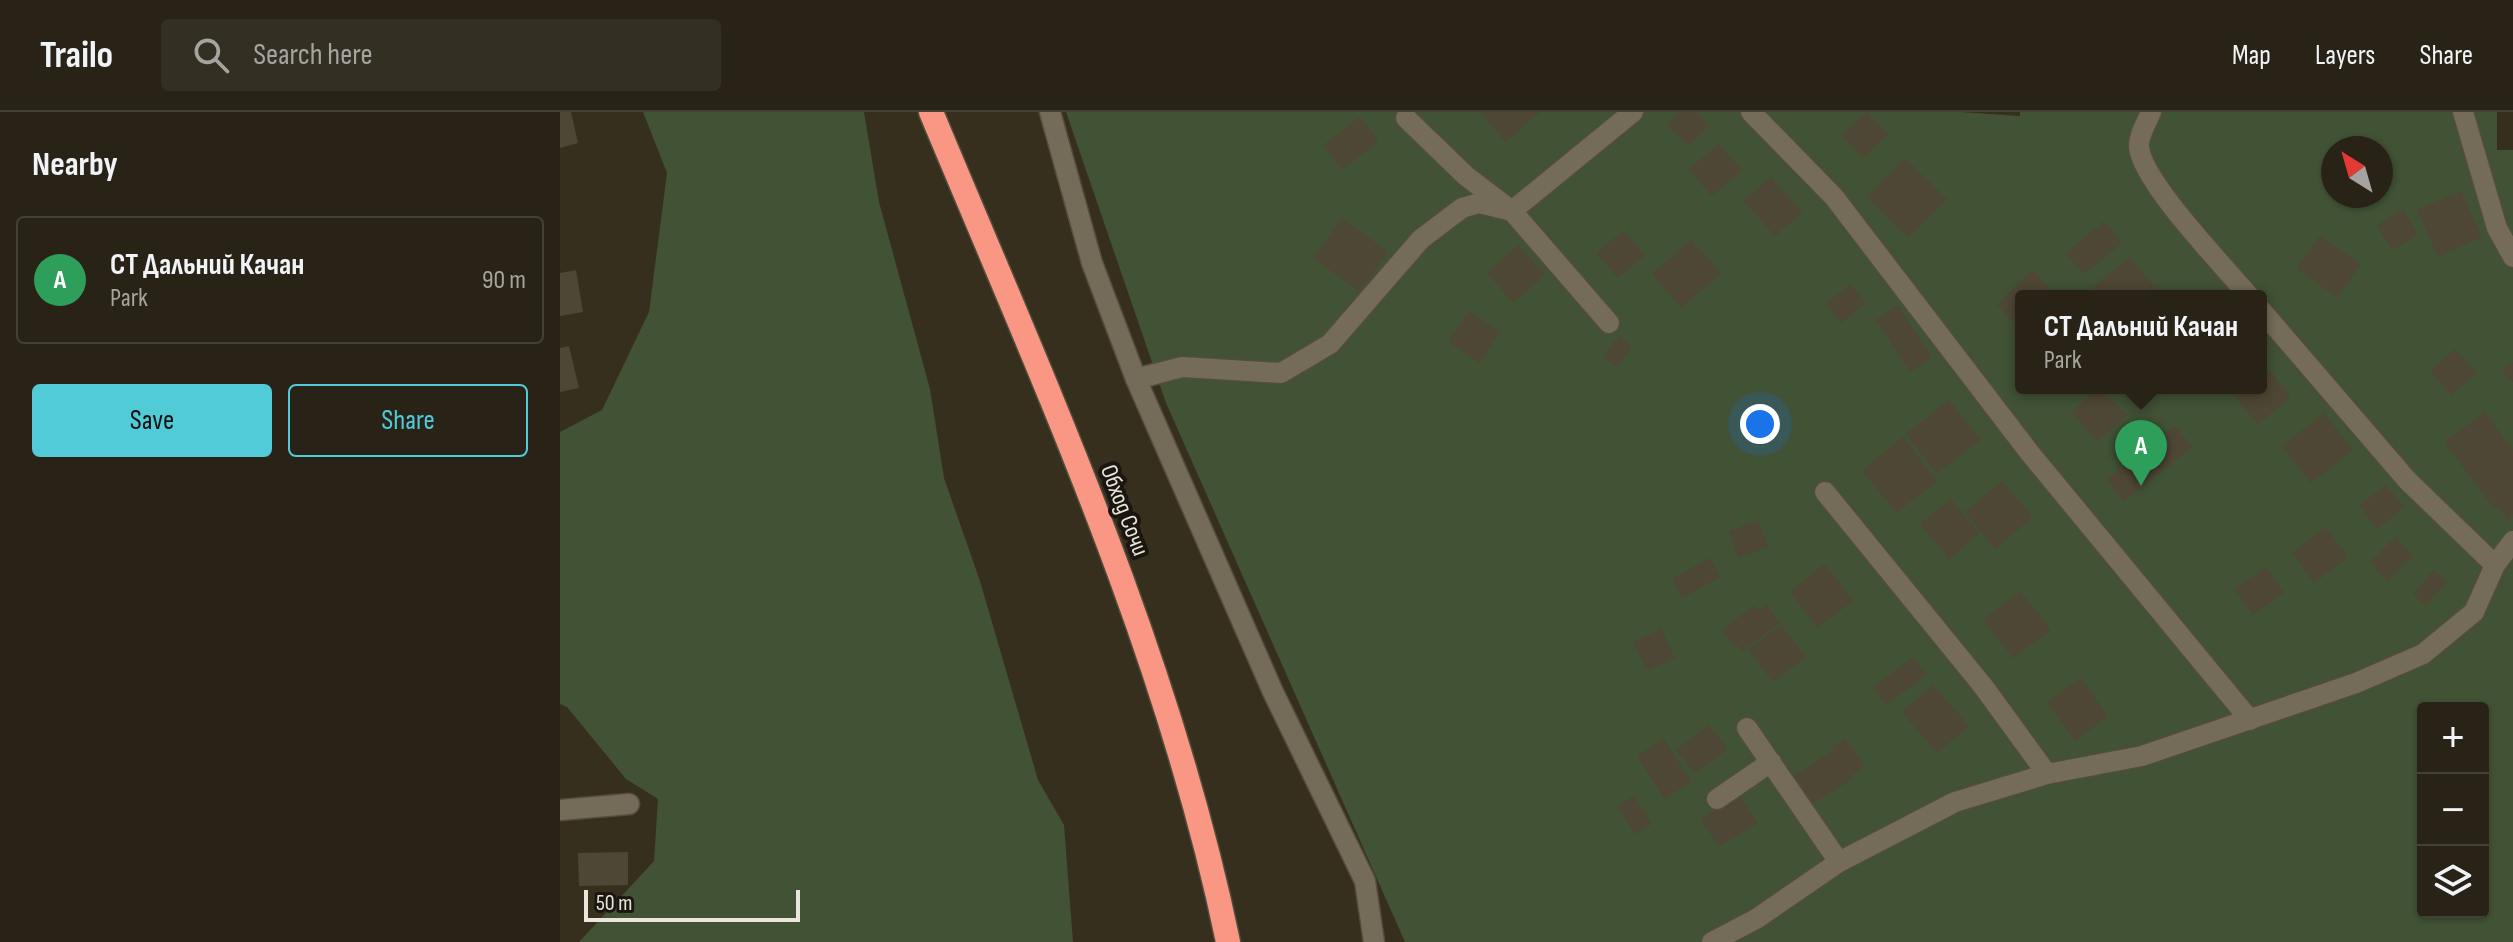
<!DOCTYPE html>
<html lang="en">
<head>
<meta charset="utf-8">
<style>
  :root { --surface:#282316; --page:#342f23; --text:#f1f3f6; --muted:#a5a4a1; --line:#444035; --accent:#52cbd9 }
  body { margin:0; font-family:"Sofia Sans Condensed",sans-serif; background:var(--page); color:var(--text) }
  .controls { position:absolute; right:24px; bottom:24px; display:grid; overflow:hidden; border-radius:8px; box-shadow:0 2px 6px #0004 }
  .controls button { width:72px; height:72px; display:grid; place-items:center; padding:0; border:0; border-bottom:2px solid var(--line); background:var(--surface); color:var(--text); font:40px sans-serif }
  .compass { position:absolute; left:1761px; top:24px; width:72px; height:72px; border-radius:50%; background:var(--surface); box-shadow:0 2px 6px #0004; rotate:323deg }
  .scale { position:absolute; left:24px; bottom:20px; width:216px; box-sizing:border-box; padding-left:8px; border:4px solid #ebe6db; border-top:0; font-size:22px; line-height:28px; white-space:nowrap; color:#ebe6db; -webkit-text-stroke:6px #1b1710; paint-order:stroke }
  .you { position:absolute; left:1200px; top:312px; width:28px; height:28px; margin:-20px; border:6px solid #fff; border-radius:50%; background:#1a73e8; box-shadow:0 0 0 12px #1a73e833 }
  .badge { display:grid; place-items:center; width:52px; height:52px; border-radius:50%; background:var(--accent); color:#fff; font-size:26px; font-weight:700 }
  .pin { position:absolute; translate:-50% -66px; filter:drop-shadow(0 2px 4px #0008) }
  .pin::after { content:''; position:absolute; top:42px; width:28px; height:24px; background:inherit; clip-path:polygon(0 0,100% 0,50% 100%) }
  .popup { position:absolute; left:1455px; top:178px; width:252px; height:104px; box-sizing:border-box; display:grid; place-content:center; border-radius:8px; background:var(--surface); filter:drop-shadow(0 2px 6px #0005); font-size:26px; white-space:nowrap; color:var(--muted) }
  .popup b { font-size:30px; color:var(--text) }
  .popup::after { content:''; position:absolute; left:50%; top:100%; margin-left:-16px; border:16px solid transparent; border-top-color:var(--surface) }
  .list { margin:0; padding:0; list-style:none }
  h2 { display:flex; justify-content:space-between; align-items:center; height:104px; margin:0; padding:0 32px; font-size:34px }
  h2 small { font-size:26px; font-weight:400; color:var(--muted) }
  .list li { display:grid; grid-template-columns:52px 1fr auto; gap:24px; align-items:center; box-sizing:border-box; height:128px; margin:0 16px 16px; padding:0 16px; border:2px solid var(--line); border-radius:8px }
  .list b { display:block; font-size:30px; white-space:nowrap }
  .list p { margin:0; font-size:26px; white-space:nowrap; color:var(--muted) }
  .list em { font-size:26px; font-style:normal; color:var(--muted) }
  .actions { display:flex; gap:16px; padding:24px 32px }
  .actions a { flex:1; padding:18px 0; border:2px solid var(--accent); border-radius:8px; text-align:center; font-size:28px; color:var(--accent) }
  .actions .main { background:var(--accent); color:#111 }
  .icon { flex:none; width:44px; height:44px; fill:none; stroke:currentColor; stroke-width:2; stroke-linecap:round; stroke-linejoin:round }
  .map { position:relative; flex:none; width:1953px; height:830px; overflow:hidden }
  header { display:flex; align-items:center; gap:48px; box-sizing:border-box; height:112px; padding:0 40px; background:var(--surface); border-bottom:2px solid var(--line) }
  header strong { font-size:38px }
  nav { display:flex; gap:44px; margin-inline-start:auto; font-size:28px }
  .search { width:560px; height:72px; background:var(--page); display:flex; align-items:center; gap:20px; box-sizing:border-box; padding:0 28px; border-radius:8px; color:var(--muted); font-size:30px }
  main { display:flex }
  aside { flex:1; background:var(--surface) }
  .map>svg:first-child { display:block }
  .green { fill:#415235; fill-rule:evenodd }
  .building { fill:#4f4735 }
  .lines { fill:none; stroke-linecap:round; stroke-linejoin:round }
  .minor-casing { stroke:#534d3d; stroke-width:23 }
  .highway-casing { stroke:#534d3d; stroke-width:27 }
  .minor { stroke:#746b58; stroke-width:20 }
  .highway { stroke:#f99684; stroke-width:24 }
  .labels { text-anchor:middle; stroke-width:8; stroke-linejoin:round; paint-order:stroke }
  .street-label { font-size:24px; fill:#ebe6db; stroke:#1b1710 }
</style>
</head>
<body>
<header>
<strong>Trailo</strong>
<div class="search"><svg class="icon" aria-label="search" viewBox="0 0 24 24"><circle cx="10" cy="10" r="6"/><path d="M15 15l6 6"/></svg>Search here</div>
<nav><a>Map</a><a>Layers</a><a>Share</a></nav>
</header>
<main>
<aside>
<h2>Nearby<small></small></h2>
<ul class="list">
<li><span class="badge" style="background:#2e9e5b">A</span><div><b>СТ Дальний Качан</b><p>Park</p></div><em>90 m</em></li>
</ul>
<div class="actions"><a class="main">Save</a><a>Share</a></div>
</aside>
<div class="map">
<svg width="1953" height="830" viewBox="0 0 1953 830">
  <rect width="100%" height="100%" fill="#362f1e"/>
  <!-- green -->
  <g class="green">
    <path d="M83 0H304L319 90 370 277 384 366 420 469 478 668 504 713 513 830H19L94 749 98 687 66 667 7 595 0 592V320L42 298 89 200 107 61Z"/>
    <path d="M506 0H1400L1460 4V0H1937V38H1953V830H845L606 291ZM1773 36H1821V84H1773ZM1461 184H1701V276H1461ZM1863 596H1923V800H1863Z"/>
  </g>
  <!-- building -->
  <g class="building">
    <path d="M0 0H11L18 31 0 36Z"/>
    <path d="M920 0H980L946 30Z"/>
    <path d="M1119 0H1136L1149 13 1129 33 1107 13Z"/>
    <path d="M1307 0 1328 22 1303 46 1281 23Z"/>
    <path d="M800 5 819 29 782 58 763 33Z"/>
    <path d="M1159 32 1182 59 1151 84 1129 57Z"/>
    <path d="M1345 46 1387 87 1349 126 1307 85Z"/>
    <path d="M1211 65 1242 100 1215 124 1184 89Z"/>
    <path d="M1901 79 1922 125 1878 145 1857 98Z"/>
    <path d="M1843 97 1858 123 1832 138 1817 113Z"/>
    <path d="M782 106 828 140 799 179 753 146Z"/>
    <path d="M1544 109 1562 131 1524 162 1506 141Z"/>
    <path d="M1064 118 1085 144 1058 166 1036 141Z"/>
    <path d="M1760 124 1801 153 1777 185 1736 156Z"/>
    <path d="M1131 128 1161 161 1121 196 1092 162Z"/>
    <path d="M958 133 985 163 953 191 927 161Z"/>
    <path d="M1570 145 1599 181 1595 184H1529L1526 181Z"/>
    <path d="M16 158 23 200 0 204V161Z"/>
    <path d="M1472 158 1497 184H1461V217L1437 193Z"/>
    <path d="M1291 172 1306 191 1281 211 1266 192Z"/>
    <path d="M1338 193 1372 245 1350 260 1316 208Z"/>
    <path d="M909 199 940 220 920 251 888 229Z"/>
    <path d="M1059 224 1072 235 1057 255 1043 245Z"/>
    <path d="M9 234 19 276 0 280V236Z"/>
    <path d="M1895 237 1917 261 1891 283 1870 259Z"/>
    <path d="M1953 250V271L1942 258Z"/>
    <path d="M1705 254 1731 285 1698 312 1672 281 1679 276H1701V258Z"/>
    <path d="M1539 276 1567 303 1537 329 1511 300Z"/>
    <path d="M1389 288 1420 328 1377 362 1346 322Z"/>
    <path d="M1925 300 1953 338V403L1949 410 1937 394 1934 396 1884 330Z"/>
    <path d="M1764 301 1793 338 1751 371 1722 334Z"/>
    <path d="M1615 313 1632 335 1564 389 1546 368Z"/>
    <path d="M1343 325 1377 369 1336 401 1302 358Z"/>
    <path d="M1442 369 1473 405 1435 437 1405 400Z"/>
    <path d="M1826 373 1844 395 1817 417 1799 394Z"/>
    <path d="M1391 387 1419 421 1389 447 1360 412Z"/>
    <path d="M1198 408 1208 435 1178 446 1169 419Z"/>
    <path d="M1766 415 1788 445 1754 471 1732 441Z"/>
    <path d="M1835 425 1853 444 1827 469 1810 450Z"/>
    <path d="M1150 446 1160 465 1122 486 1112 467Z"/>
    <path d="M1265 452 1293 489 1257 516 1230 479Z"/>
    <path d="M1706 455 1724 481 1693 503 1674 477Z"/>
    <path d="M1873 458 1887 469 1866 494 1853 482Z"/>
    <path d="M1460 479 1491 518 1453 546 1423 508Z"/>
    <path d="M1206 492 1220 511 1182 539 1178 533 1175 535 1162 518 1195 493 1199 498Z"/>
    <path d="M1221 513 1246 545 1213 570 1188 538Z"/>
    <path d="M1101 517 1115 546 1087 559 1073 530Z"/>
    <path d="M1353 545 1366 563 1326 593 1313 575Z"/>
    <path d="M1521 566 1548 604 1515 629 1487 590Z"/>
    <path d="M1373 573 1409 614 1377 641 1342 600Z"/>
    <path d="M1149 613 1167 637 1135 662 1116 638Z"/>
    <path d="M1285 626 1305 654 1290 665 1292 667 1248 695 1228 667 1273 639 1271 636Z"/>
    <path d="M1104 627 1131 670 1104 687 1077 644Z"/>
    <path d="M1179 682 1198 711 1159 735 1141 707Z"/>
    <path d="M1074 684 1092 712 1075 722 1057 694Z"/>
    <path d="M68 740V773L19 774 18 741Z"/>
  </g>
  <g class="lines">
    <defs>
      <g id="minor">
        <path d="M490 0 532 151 576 267 713 580 805 769 814 830"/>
        <path d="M1191 0 1274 85 1469 340 1690 608"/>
        <path d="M1591 0C1587 10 1578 24 1579 35 1582 70 1664 154 1689 184"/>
        <path d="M1903 0 1937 116 1953 145"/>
        <path d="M846 6 906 64 952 99 1049 211"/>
        <path d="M1701 198 1847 368 1935 453"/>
        <path d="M576 267 622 255 721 261 770 232 861 127 902 96 919 91 952 99 1073 0"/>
        <path d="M1265 380 1423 574 1487 662"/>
        <path d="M1187 616 1279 750"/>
        <path d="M1157 687 1211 650"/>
        <path d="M0 698 69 692"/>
        <path d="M1152 830 1196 807 1279 750 1395 690 1487 662 1582 644 1796 571 1863 542 1914 500 1935 453 1953 429"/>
      </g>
      <path id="highway" d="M371 0C484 271 608 540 668 830"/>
    </defs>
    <!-- minor casing -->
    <use href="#minor" class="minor-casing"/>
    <!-- highway casing -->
    <use href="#highway" class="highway-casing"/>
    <!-- minor -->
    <use href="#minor" class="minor"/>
    <!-- highway -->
    <use href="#highway" class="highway"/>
  </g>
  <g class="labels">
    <!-- street labels -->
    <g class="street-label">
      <text transform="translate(565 398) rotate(69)" y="8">Обход Сочи</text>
    </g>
  </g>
</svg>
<div class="controls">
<button>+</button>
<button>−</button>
<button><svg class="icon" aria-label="layers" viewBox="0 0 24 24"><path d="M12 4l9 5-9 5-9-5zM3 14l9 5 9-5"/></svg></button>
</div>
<svg class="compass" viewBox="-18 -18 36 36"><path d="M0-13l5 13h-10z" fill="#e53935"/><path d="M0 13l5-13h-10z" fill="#a5a4a1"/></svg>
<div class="scale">50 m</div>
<div class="you"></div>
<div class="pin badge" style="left:1581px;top:374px;background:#2e9e5b">A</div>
<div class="popup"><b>СТ Дальний Качан</b>Park</div>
</div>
</main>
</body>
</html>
